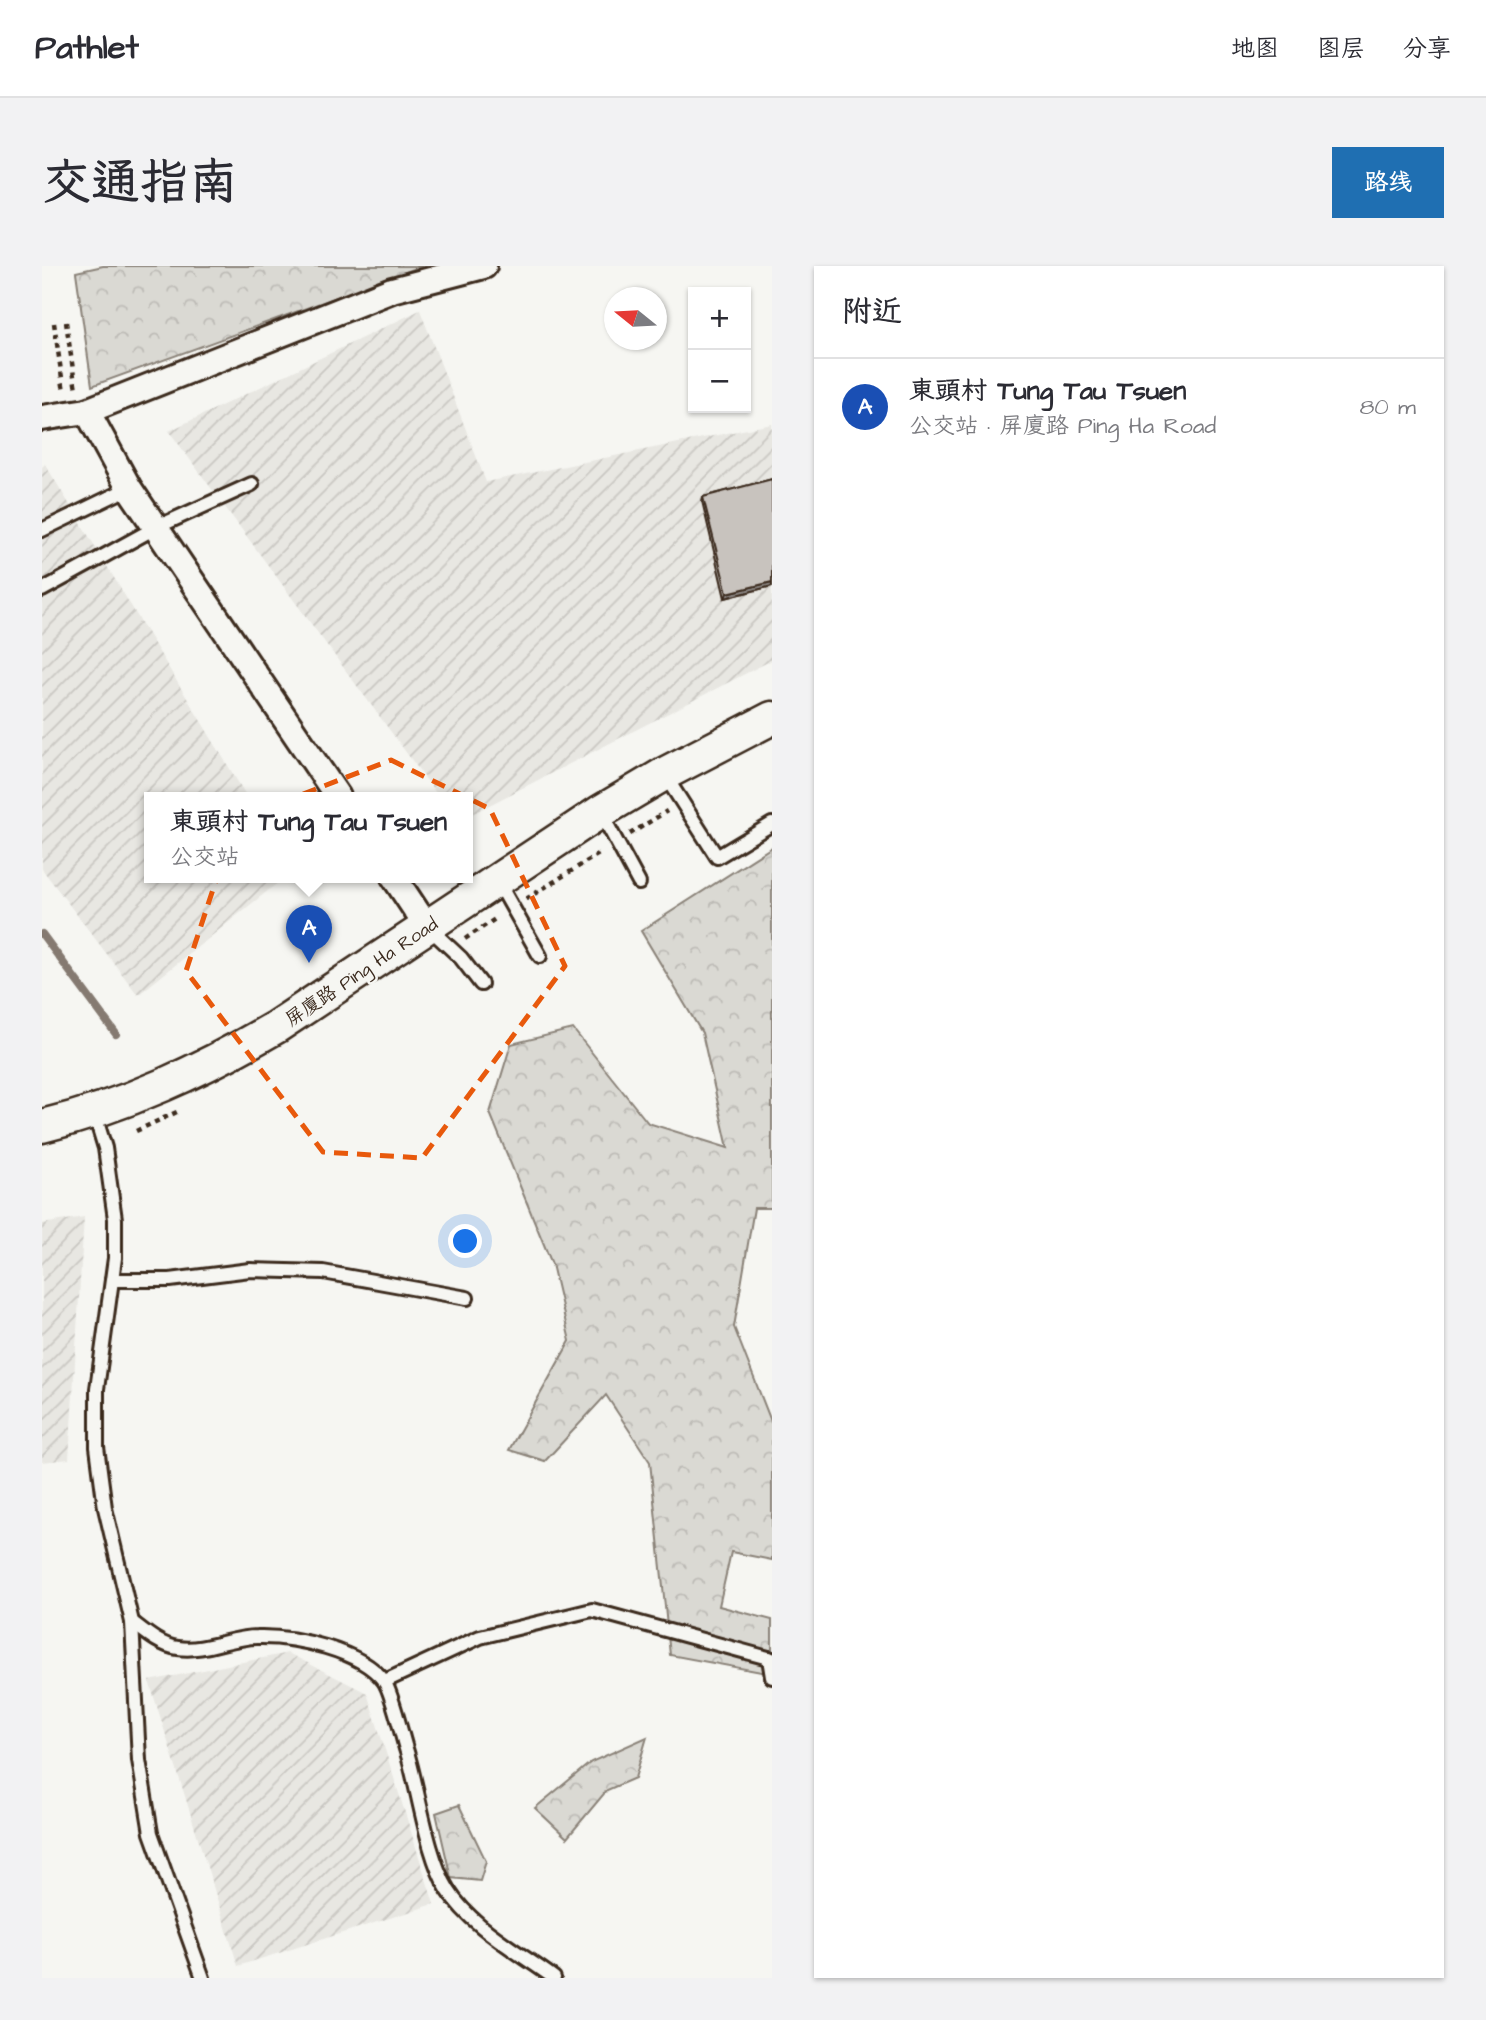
<!DOCTYPE html>
<html lang="zh">
<head>
<meta charset="utf-8">
<style>
  :root { --surface:#fff; --page:#f2f2f3; --text:#2b2b33; --muted:#7c7c81; --line:#e1e1e2; --accent:#1f6fb2 }
  body { margin:0; font-family:"Architects Daughter","LXGW WenKai TC",sans-serif; background:var(--page); color:var(--text) }
  .controls { position:absolute; right:21px; top:21px; display:grid; overflow:hidden; border-radius:0px; box-shadow:0 2px 5px #0004 }
  .controls button { width:63px; height:63px; display:grid; place-items:center; padding:0; border:0; border-bottom:2px solid var(--line); background:var(--surface); color:var(--text); font:35px sans-serif }
  .compass { position:absolute; left:562px; top:21px; width:63px; height:63px; border-radius:50%; background:var(--surface); box-shadow:0 2px 5px #0004; rotate:288deg }
  .you { position:absolute; left:424px; top:976px; width:24px; height:24px; margin:-18px; border:5px solid #fff; border-radius:50%; background:#1a73e8; box-shadow:0 0 0 10px #1a73e833 }
  .badge { display:grid; place-items:center; width:46px; height:46px; border-radius:50%; background:var(--accent); color:#fff; font-size:23px; font-weight:700 }
  .pin { position:absolute; translate:-50% -58px; filter:drop-shadow(0 2px 4px #0008) }
  .pin::after { content:''; position:absolute; top:37px; width:24px; height:21px; background:inherit; clip-path:polygon(0 0,100% 0,50% 100%) }
  .popup { position:absolute; left:102px; top:526px; width:329px; height:91px; box-sizing:border-box; display:grid; place-content:center; border-radius:0px; background:var(--surface); filter:drop-shadow(0 2px 5px #0005); font-size:23px; white-space:nowrap; color:var(--muted) }
  .popup b { font-size:26px; color:var(--text) }
  .popup::after { content:''; position:absolute; left:50%; top:100%; margin-left:-14px; border:14px solid transparent; border-top-color:var(--surface) }
  .list { margin:0; padding:0; list-style:none }
  h2 { display:flex; justify-content:space-between; align-items:center; height:91px; margin:0; padding:0 28px; font-size:30px }
  h2 small { font-size:23px; font-weight:400; color:var(--muted) }
  .list li { display:grid; grid-template-columns:46px 1fr auto; gap:21px; align-items:center; box-sizing:border-box; height:98px; padding:0 28px; border-top:2px solid var(--line) }
  .list b { display:block; font-size:26px; white-space:nowrap }
  .list p { margin:0; font-size:23px; white-space:nowrap; color:var(--muted) }
  .list em { font-size:23px; font-style:normal; color:var(--muted) }
  .map { position:relative; flex:none; width:730px; height:1712px; overflow:hidden; border-radius:0px }
  header { display:flex; align-items:center; gap:42px; box-sizing:border-box; height:98px; padding:0 35px; background:var(--surface); border-bottom:2px solid var(--line) }
  header strong { font-size:33px }
  nav { display:flex; gap:38px; margin-inline-start:auto; font-size:24px }
  .intro { display:flex; align-items:center; justify-content:space-between; box-sizing:border-box; height:168px; padding:0 42px }
  h1 { margin:0; font-size:49px }
  .button { padding:18px 32px; border-radius:0px; background:var(--accent); color:#fff; font-size:24px; font-weight:700 }
  main { display:flex; gap:42px; padding:0 42px }
  aside { flex:1; background:var(--surface); border-radius:0px; box-shadow:0 2px 5px #0004 }
  .map>svg:first-child { display:block }
  .industrial { fill:url(#industrial-furrows) }
  .forest { fill:url(#forest-crowns); stroke:#8a8278; stroke-width:2 }
  .lines { fill:none; stroke-linecap:round; stroke-linejoin:round }
  .stream { stroke:#857a71; stroke-width:8 }
  .service-casing { stroke:#3b2a1e; stroke-width:18 }
  .minor-casing { stroke:#3b2a1e; stroke-width:30 }
  .tertiary-casing { stroke:#3b2a1e; stroke-width:37 }
  .path { stroke:#3b2a1e; stroke-width:4.5; stroke-dasharray:5 5; stroke-linecap:butt }
  .service { stroke:#f6f6f2; stroke-width:12 }
  .minor { stroke:#f6f6f2; stroke-width:24 }
  .tertiary { stroke:#f6f6f2; stroke-width:32 }
  .wall { fill:#aca8a3; stroke:#3b2a1e; stroke-width:2 }
  .shaded-wall { fill:#8c8885; stroke:#3b2a1e; stroke-width:2 }
  .building { fill:#c8c3be; stroke:#3b2a1e; stroke-width:2 }
  .marked { fill:none; stroke:#e8590c; stroke-width:5; stroke-dasharray:14 9; stroke-linejoin:round }
  .labels { text-anchor:middle; stroke-width:5; stroke-linejoin:round; paint-order:stroke }
  .street-label { font-size:19px; fill:#3b2a1e; stroke:#f6f6f2 }
</style>
</head>
<body>
<header>
<strong>Pathlet</strong>
<nav><a>地图</a><a>图层</a><a>分享</a></nav>
</header>
<div class="intro"><h1>交通指南</h1><a class="button">路线</a></div>
<main>
<div class="map">
<svg width="730" height="1712" viewBox="0 0 730 1712">
  <defs>
    <pattern id="industrial-furrows" width="10" height="10" patternUnits="userSpaceOnUse" patternTransform="scale(1.75)"><rect width="10" height="10" fill="#e8e7e2"/><path d="M-1 1l2-2M0 10L10 0M9 11l2-2" fill="none" stroke="#c8c6c1"/></pattern>
    <pattern id="forest-crowns" width="20" height="18" patternUnits="userSpaceOnUse" patternTransform="scale(1.75)"><rect width="20" height="18" fill="#dad9d3"/><path d="M2 6a3 3 0 1 1 6 0M12 15a3 3 0 1 1 6 0" fill="none" stroke="#bcbab5"/></pattern>
  </defs>
  <rect width="100%" height="100%" fill="#f6f6f2"/>
  <filter id="ink" filterUnits="userSpaceOnUse"><feTurbulence type="fractalNoise" baseFrequency=".0143" numOctaves="2"/><feDisplacementMap in="SourceGraphic" scale="14" xChannelSelector="R" yChannelSelector="G"/><feConvolveMatrix kernelMatrix="1 2 1 2 8 2 1 2 1" color-interpolation-filters="sRGB"/></filter>
  <g filter="url(#ink)">
    <!-- industrial -->
    <g class="industrial">
      <path d="M378 44 444 216 730 158V394L426 550V531H397L127 165Z"/>
      <path d="M3 198 205 531H108V611H243L96 729 0 603V201Z"/>
      <path d="M42 951 27 1193 0 1196V958Z"/>
      <path d="M246 1387 325 1427 392 1638 196 1700 107 1415Z"/>
    </g>
    <!-- forest -->
    <g class="forest">
      <path d="M61 0H380L50 120 34 6Z"/>
      <path d="M730 581V942H712L692 1061 730 1158V1294L689 1286 677 1340 730 1354V1408L628 1389 608 1196 564 1129 503 1195 467 1184 528 1075 510 998 448 847 469 778 531 763 606 857 686 882 660 767 599 665Z"/>
      <path d="M605 1471 593 1512 565 1524 525 1572 493 1542 549 1496Z"/>
      <path d="M417 1539 444 1595 438 1615 409 1612 394 1547Z"/>
    </g>
    <g class="lines">
      <!-- stream -->
      <path class="stream" d="M0 668 74 768"/>
      <defs>
        <g id="service">
          <path d="M0 264 87 222"/>
          <path d="M0 324 113 262 210 218"/>
          <path d="M622 508 675 591 730 558"/>
          <path d="M559 547 597 617"/>
          <path d="M455 614 498 690"/>
          <path d="M387 662 419 692 439 718"/>
          <path d="M52 846 63 882 73 953V992L55 1123V1181L63 1242 90 1356 97 1494 109 1567 161 1712"/>
          <path d="M70 1014H128L208 1004 281 1006 425 1032"/>
          <path d="M90 1356C103 1366 119 1380 136 1382 163 1386 189 1371 215 1371 252 1370 319 1384 342 1415 350 1426 360 1471 365 1486 377 1526 385 1590 406 1624 429 1661 477 1686 512 1712"/>
          <path d="M727 1392 730 1411"/>
          <path d="M343 1415 438 1371 550 1344 730 1393"/>
        </g>
        <g id="minor">
          <path d="M45 145 87 222 296 531"/>
          <path d="M0 152 45 145 350 24 442 0"/>
          <path d="M352 611 385 661"/>
        </g>
        <path id="tertiary" d="M0 860C84 840 160 804 234 761L558 546 622 508 730 452"/>
      </defs>
      <!-- service casing -->
      <use href="#service" class="service-casing"/>
      <!-- minor casing -->
      <use href="#minor" class="minor-casing"/>
      <!-- tertiary casing -->
      <use href="#tertiary" class="tertiary-casing"/>
      <!-- path -->
      <g class="path">
        <path d="M24 56 34 124"/>
        <path d="M12 57 22 126"/>
        <path d="M588 568 625 545"/>
        <path d="M484 633 560 586"/>
        <path d="M423 673 456 651"/>
        <path d="M94 865 137 845"/>
      </g>
      <!-- service -->
      <use href="#service" class="service"/>
      <!-- minor -->
      <use href="#minor" class="minor"/>
      <!-- tertiary -->
      <use href="#tertiary" class="tertiary"/>
    </g>
    <!-- wall -->
    <path class="wall" d="M730 213V320L683 332 660 235 661 231Z"/>
    <!-- shaded-wall -->
    <path class="shaded-wall" d="M730 316V320L683 332 685 327Z"/>
    <!-- building -->
    <path class="building" d="M730 213V316L685 327 661 231Z"/>
  </g>
  <!-- marked area -->
  <path class="marked" d="M349 494 448 543 523 700 380 892 281 886 144 705 194 554Z"/>
  <g class="labels">
    <!-- street labels -->
    <g class="street-label">
      <text transform="translate(319 705) rotate(-34)" y="7">屏廈路 Ping Ha Road</text>
    </g>
  </g>
</svg>
<div class="controls">
<button>+</button>
<button>−</button>
</div>
<svg class="compass" viewBox="-18 -18 36 36"><path d="M0-13l5 13h-10z" fill="#e53935"/><path d="M0 13l5-13h-10z" fill="#7c7c81"/></svg>
<div class="you"></div>
<div class="pin badge" style="left:267px;top:697px;background:#1a4fb4">A</div>
<div class="popup"><b>東頭村 Tung Tau Tsuen</b>公交站</div>
</div>
<aside>
<h2>附近<small></small></h2>
<ul class="list">
<li><span class="badge" style="background:#1a4fb4">A</span><div><b>東頭村 Tung Tau Tsuen</b><p>公交站 · 屏廈路 Ping Ha Road</p></div><em>80 m</em></li>
</ul>
</aside>
</main>
</body>
</html>
